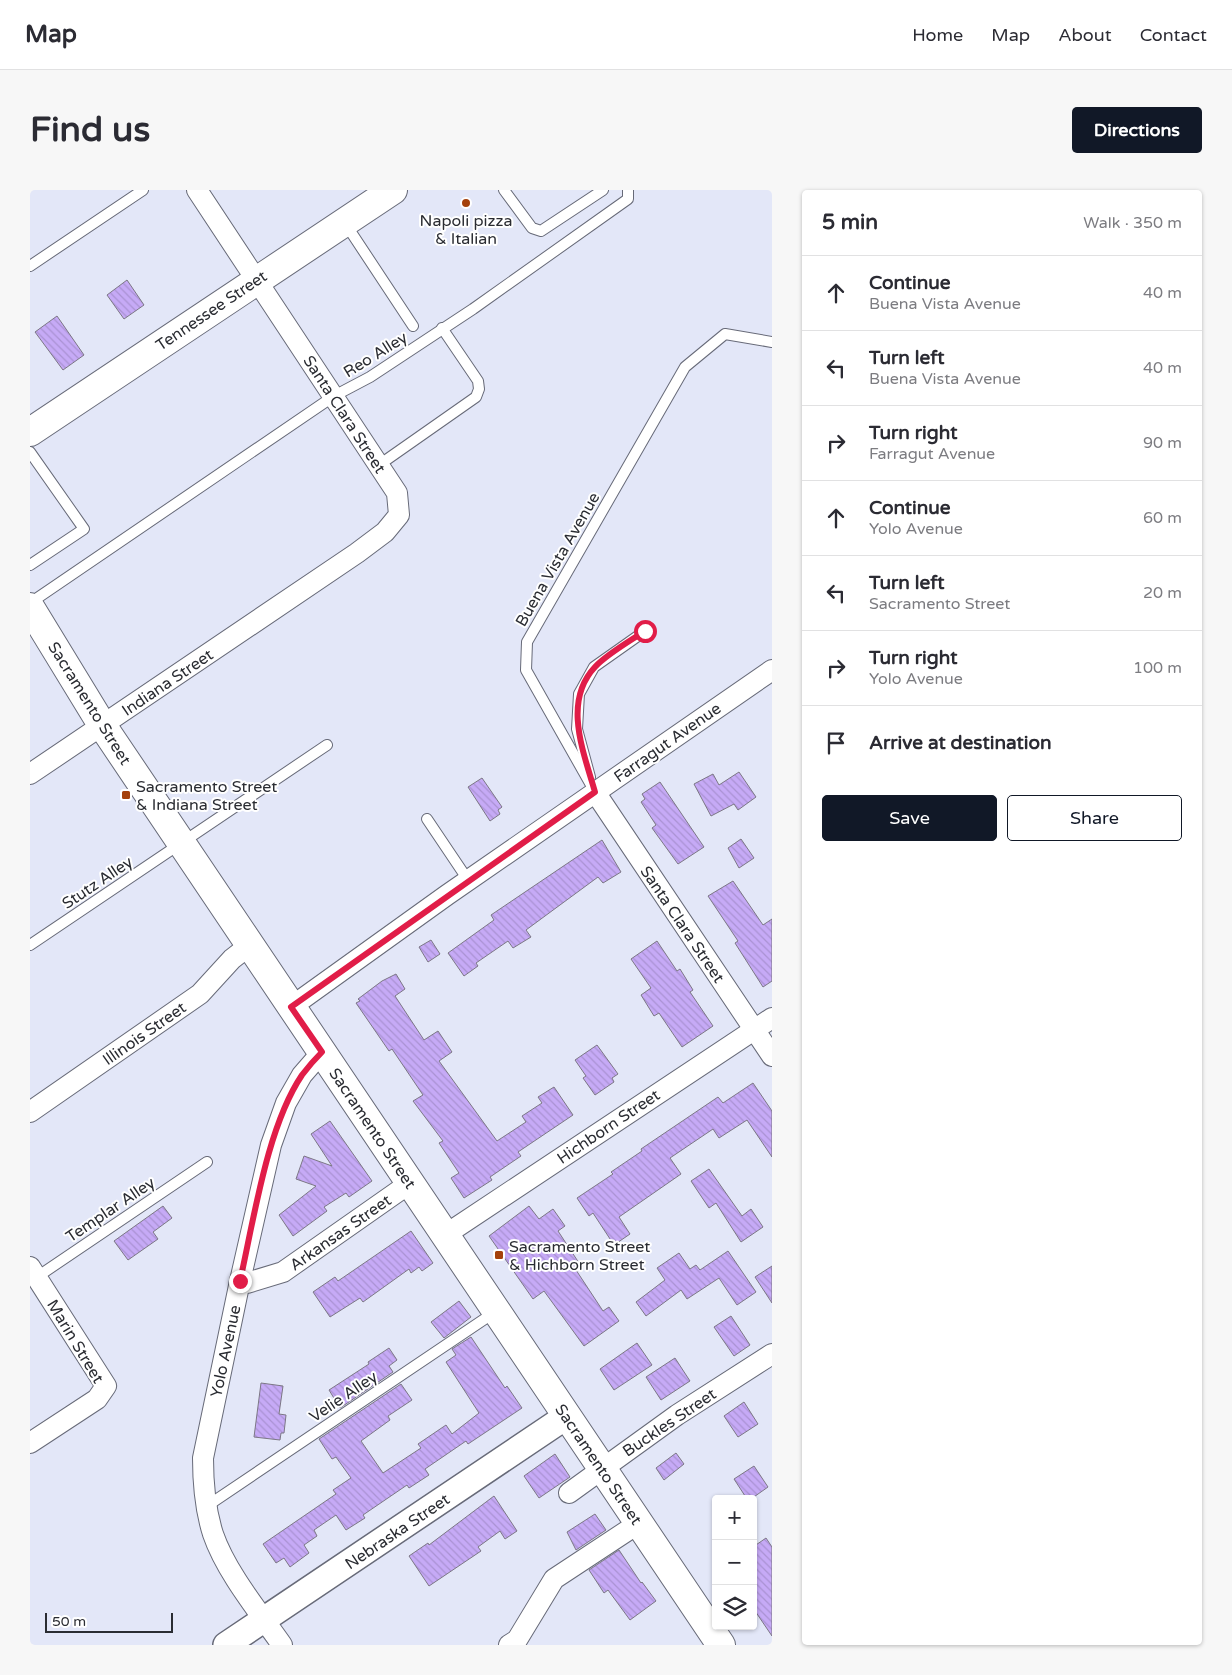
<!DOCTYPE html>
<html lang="en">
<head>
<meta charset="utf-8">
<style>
  :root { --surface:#fff; --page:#f7f7f7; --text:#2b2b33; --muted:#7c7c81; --line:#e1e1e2; --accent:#111827 }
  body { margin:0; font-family:"Varela Round",sans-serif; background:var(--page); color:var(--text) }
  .controls { position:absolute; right:15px; bottom:15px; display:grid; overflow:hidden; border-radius:5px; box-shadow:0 1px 4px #0004 }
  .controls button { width:45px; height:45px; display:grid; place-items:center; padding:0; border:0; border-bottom:1px solid var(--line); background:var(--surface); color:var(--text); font:25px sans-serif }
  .scale { position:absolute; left:15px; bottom:12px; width:128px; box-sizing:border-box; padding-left:5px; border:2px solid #2a2c32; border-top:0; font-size:14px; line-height:18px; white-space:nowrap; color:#2a2c32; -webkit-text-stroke:4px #fff; paint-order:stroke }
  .stop { position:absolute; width:15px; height:15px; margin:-11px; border:4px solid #e11d48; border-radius:50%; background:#fff }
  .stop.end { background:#e11d48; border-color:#fff; box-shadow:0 1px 5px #0008 }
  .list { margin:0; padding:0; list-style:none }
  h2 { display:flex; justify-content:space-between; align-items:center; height:65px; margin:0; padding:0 20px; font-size:21px }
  h2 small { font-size:16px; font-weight:400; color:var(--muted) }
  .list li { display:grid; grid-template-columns:32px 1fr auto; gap:15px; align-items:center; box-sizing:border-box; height:75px; padding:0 20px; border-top:1px solid var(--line) }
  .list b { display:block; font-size:19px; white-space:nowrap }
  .list p { margin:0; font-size:16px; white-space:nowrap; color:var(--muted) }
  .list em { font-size:16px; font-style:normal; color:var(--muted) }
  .actions { display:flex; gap:10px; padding:15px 20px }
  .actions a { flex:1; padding:11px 0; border:1px solid var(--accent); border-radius:5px; text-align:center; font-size:18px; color:var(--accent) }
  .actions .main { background:var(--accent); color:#fff }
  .icon { flex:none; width:28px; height:28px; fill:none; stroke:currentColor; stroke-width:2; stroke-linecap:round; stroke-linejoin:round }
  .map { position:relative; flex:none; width:742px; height:1455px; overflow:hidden; border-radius:5px }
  header { display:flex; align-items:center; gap:30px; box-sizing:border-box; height:70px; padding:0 25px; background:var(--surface); border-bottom:1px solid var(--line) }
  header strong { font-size:24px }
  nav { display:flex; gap:28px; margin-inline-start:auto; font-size:18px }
  .intro { display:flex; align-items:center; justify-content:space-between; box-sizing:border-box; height:120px; padding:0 30px }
  h1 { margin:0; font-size:35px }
  .button { padding:12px 22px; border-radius:5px; background:var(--accent); color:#fff; font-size:18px; font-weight:700 }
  main { display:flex; gap:30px; padding:0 30px }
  aside { flex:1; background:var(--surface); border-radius:5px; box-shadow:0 1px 4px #0004 }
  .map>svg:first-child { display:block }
  .building { fill:url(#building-back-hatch); stroke:#7c7785 }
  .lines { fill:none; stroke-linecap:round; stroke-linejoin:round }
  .service-casing { stroke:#676a78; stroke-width:12 }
  .minor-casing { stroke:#676a78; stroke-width:22 }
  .tertiary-casing { stroke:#676a78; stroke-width:28 }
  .secondary-casing { stroke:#676a78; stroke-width:30 }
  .service { stroke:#fff; stroke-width:10 }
  .minor { stroke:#fff; stroke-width:20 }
  .tertiary { stroke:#fff; stroke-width:25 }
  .secondary { stroke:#fff; stroke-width:28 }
  .route { stroke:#e11d48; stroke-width:6 }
  .poi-dot { fill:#a5410b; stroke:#fff; stroke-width:2 }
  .labels { text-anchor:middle; stroke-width:4; stroke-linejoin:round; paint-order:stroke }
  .poi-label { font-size:16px; fill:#2a2c32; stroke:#fff; text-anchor:start }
  .street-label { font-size:16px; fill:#2a2c32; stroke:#fff }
</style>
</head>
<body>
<header>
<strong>Map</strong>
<nav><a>Home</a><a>Map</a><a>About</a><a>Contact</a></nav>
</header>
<div class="intro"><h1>Find us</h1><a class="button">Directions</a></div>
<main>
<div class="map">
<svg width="742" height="1455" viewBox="0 0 742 1455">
  <defs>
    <pattern id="building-back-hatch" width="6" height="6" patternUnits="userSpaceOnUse" patternTransform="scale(1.25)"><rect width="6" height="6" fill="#c6aaf6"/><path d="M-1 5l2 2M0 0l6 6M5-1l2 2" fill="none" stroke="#aa92d3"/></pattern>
  </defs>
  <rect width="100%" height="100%" fill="#e3e7f8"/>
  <!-- building -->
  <g class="building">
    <path d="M97 90 114 115 94 129 77 105Z"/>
    <path d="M27 126 54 165 33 180 5 142Z"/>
    <path d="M709 582 726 607 708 620 704 614 681 626 664 594 683 584 689 595Z"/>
    <path d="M452 588 472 617 468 620 470 624 460 631 438 597Z"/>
    <path d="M630 592 674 657 648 674 622 638 626 635 611 612 615 609 612 604Z"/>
    <path d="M711 649 724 668 709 678 698 658Z"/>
    <path d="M572 650 591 682 573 693 568 687 496 740 501 747 483 758 478 751 446 773 448 776 434 786 418 763 464 730 461 725Z"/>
    <path d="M703 691 733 735 742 729V791L733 797 705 753 708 751 678 706Z"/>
    <path d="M401 750 410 764 398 772 389 757Z"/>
    <path d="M627 751 647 781 650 779 663 800 660 802 683 836 652 857 629 823 624 826 611 805 621 798 601 769Z"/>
    <path d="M366 784 375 799 365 806 394 850 408 841 422 862 409 871 467 951 496 932 492 926 512 913 508 907 524 897 543 925 488 962 491 966 460 987 462 990 434 1008 421 988 429 983 409 953 413 951 383 911 393 905 362 859 359 861 326 813 330 811 328 809 352 791Z"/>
    <path d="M567 855 588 884 582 888 584 892 565 905 553 888 556 886 545 870Z"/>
    <path d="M723 893 742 921V967L717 930 689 948 683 939 640 968 651 984 589 1027 600 1044 584 1055 563 1023 559 1026 547 1008 583 984 581 982 612 961 611 959 688 907 693 913Z"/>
    <path d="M300 931 342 991 319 1007 316 1003 294 1017 297 1021 263 1046 249 1025 286 996 266 989 274 966 302 976 281 944Z"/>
    <path d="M679 979 712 1026 721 1019 733 1037 711 1052 686 1013 679 1018 661 991Z"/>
    <path d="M133 1016 142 1028 123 1042 128 1049 98 1070 84 1051Z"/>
    <path d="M499 1016 509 1029 523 1019 535 1036 528 1041 551 1076 546 1080 573 1121 579 1117 589 1131 554 1156 514 1101 503 1109 459 1046Z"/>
    <path d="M381 1041 403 1073 392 1081 389 1077 381 1083 379 1079 333 1112 330 1108 300 1127 283 1102 305 1087 308 1091Z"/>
    <path d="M698 1061 726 1102 707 1115 689 1088 657 1109 651 1100 616 1126 606 1112 635 1090 627 1078 649 1063 660 1079 666 1075 670 1080Z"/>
    <path d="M742 1076V1113L725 1087Z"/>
    <path d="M429 1111 441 1127 414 1148 401 1132Z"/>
    <path d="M701 1126 720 1155 704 1166 684 1137Z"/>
    <path d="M441 1147 475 1198 477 1196 492 1218 438 1254 436 1251 395 1279 399 1285 379 1298 377 1295 333 1325 335 1328 316 1340 306 1325 284 1340 287 1346 274 1355 279 1363 260 1377 254 1368 246 1373 233 1354 306 1304 303 1300 321 1288 306 1267 302 1269 289 1249 371 1194 382 1210 358 1226 360 1230 331 1251 353 1283 391 1258 388 1254 416 1235 422 1244 449 1223 416 1172 426 1165 422 1159Z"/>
    <path d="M607 1153 622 1175 584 1200 570 1179Z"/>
    <path d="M359 1158 367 1170 359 1176 363 1182 310 1218 299 1200 339 1174 338 1172Z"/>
    <path d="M645 1168 660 1191 631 1210 616 1187Z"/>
    <path d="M231 1193 253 1196 249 1224 256 1225 254 1243H251L250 1250 224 1247Z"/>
    <path d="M714 1212 728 1234 708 1247 694 1226Z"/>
    <path d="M646 1263 654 1274 634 1290 626 1278Z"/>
    <path d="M525 1264 540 1287 509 1308 494 1286Z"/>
    <path d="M724 1276 738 1297 721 1309H717L704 1289Z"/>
    <path d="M464 1306 487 1341 475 1349 470 1341 448 1357 451 1361 399 1396 379 1366 398 1353 399 1355Z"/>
    <path d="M565 1324 576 1340 546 1360 537 1342Z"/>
    <path d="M736 1348 742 1357V1446L723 1418V1357Z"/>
    <path d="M589 1360 611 1393 612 1392 626 1411 600 1430 578 1400 574 1403 559 1380Z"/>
  </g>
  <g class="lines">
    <defs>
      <g id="service">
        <path d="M474 0 502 38 511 41 573 0"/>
        <path d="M315 33 383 136"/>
        <path d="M0 76 113 0"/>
        <path d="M0 262 54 339 0 375"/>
        <path d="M349 275 446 207 449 199 448 191 412 138"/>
        <path d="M0 413 304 206 340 187 443 119 598 9V0"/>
        <path d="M560 587 547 539 549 504 564 477 615 441"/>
        <path d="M565 602 496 480 497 452 655 177 695 144 742 152"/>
        <path d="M397 629 438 690"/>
        <path d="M0 755 297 555"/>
        <path d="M4 1089 177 972"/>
        <path d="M177 1316 465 1122"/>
      </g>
      <g id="minor">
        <path d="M0 584 327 363 355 342 369 325 367 303 167 0"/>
        <path d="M565 602 742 866"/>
        <path d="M261 817 417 705 742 480"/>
        <path d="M0 922 170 804 202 769 220 755"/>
        <path d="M415 1045 742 828"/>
        <path d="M0 1077 76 1196 67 1209 0 1253"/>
        <path d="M210 1091 217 1093 253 1082 380 993"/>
        <path d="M539 1303 647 1225 742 1164"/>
        <path d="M252 1455C229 1422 196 1382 183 1344 175 1319 173 1294 173 1268L210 1091 241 955 256 913 272 885 292 862"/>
        <path d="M479 1455 487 1450 524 1389 609 1333"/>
      </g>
      <path id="tertiary" d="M196 1455 537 1226"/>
      <g id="secondary">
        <path d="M0 242 363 0"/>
        <path d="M0 417 72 535 691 1455"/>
      </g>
    </defs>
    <!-- service casing -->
    <use href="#service" class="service-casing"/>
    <!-- minor casing -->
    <use href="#minor" class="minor-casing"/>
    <!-- tertiary casing -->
    <use href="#tertiary" class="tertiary-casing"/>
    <!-- secondary casing -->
    <use href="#secondary" class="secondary-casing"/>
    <!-- service -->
    <use href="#service" class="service"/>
    <!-- minor -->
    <use href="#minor" class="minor"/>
    <!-- tertiary -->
    <use href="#tertiary" class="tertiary"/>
    <!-- secondary -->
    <use href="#secondary" class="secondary"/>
  </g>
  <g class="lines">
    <!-- route -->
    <path class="route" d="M210 1091C224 1029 237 937 272 885 278 877 285 869 292 862L261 817 565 602C554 563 532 512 565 477 577 464 600 451 615 441"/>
  </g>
  <!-- markers -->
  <g class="poi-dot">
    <circle cx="436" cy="13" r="5"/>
    <rect x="91" y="600" width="10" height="10" rx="2.5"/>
    <rect x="464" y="1060" width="10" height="10" rx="2.5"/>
  </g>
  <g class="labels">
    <!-- poi labels -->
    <g class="poi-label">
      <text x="436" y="36" text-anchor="middle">Napoli pizza<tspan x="436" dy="18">&amp; Italian</tspan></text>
      <text x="106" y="602">Sacramento Street<tspan x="106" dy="18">&amp; Indiana Street</tspan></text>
      <text x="479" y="1062">Sacramento Street<tspan x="479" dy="18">&amp; Hichborn Street</tspan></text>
    </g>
    <!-- street labels -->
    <g class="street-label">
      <text transform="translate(181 120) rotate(-34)" y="6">Tennessee Street</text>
      <text transform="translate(345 164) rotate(-32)" y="6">Reo Alley</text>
      <text transform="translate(315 224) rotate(57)" y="6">Santa Clara Street</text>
      <text transform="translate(527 369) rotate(-60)" y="6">Buena Vista Avenue</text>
      <text transform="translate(137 492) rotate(-34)" y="6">Indiana Street</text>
      <text transform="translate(60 513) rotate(58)" y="6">Sacramento Street</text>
      <text transform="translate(637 552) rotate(-35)" y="6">Farragut Avenue</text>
      <text transform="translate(67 692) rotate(-34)" y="6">Stutz Alley</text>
      <text transform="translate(653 734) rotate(56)" y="6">Santa Clara Street</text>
      <text transform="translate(114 843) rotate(-35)" y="6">Illinois Street</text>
      <text transform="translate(578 936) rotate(-34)" y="6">Hichborn Street</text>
      <text transform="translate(343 938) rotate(56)" y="6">Sacramento Street</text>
      <text transform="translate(80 1019) rotate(-34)" y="6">Templar Alley</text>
      <text transform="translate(310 1042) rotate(-35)" y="6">Arkansas Street</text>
      <text transform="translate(46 1151) rotate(59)" y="6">Marin Street</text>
      <text transform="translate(195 1161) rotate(-78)" y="6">Yolo Avenue</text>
      <text transform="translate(313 1206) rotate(-34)" y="6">Velie Alley</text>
      <text transform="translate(639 1232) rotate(-34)" y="6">Buckles Street</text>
      <text transform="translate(569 1274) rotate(56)" y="6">Sacramento Street</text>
      <text transform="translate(367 1341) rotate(-34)" y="6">Nebraska Street</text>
    </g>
  </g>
</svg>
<div class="controls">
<button>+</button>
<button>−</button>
<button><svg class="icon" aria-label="layers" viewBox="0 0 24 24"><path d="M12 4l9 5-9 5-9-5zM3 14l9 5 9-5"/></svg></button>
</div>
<div class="scale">50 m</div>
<div class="stop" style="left:615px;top:441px"></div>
<div class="stop end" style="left:210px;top:1091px"></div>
</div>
<aside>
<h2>5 min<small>Walk · 350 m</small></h2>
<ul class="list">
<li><svg class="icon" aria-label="ahead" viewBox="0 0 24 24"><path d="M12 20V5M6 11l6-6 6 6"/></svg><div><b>Continue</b><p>Buena Vista Avenue</p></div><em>40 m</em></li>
<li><svg class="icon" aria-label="left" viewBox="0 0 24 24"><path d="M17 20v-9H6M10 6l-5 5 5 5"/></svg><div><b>Turn left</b><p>Buena Vista Avenue</p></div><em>40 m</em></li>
<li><svg class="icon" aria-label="right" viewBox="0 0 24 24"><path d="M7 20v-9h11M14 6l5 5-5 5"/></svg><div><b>Turn right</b><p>Farragut Avenue</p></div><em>90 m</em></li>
<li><svg class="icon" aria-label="ahead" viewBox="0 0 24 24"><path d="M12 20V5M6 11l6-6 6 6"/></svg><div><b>Continue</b><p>Yolo Avenue</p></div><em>60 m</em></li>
<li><svg class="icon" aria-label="left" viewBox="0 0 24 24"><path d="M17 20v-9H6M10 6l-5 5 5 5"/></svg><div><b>Turn left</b><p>Sacramento Street</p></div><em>20 m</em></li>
<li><svg class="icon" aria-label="right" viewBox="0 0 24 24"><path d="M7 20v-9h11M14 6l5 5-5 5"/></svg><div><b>Turn right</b><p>Yolo Avenue</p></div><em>100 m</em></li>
<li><svg class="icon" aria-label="arrive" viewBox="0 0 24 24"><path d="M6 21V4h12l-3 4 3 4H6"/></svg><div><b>Arrive at destination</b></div></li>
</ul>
<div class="actions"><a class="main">Save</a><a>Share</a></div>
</aside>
</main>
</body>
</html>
